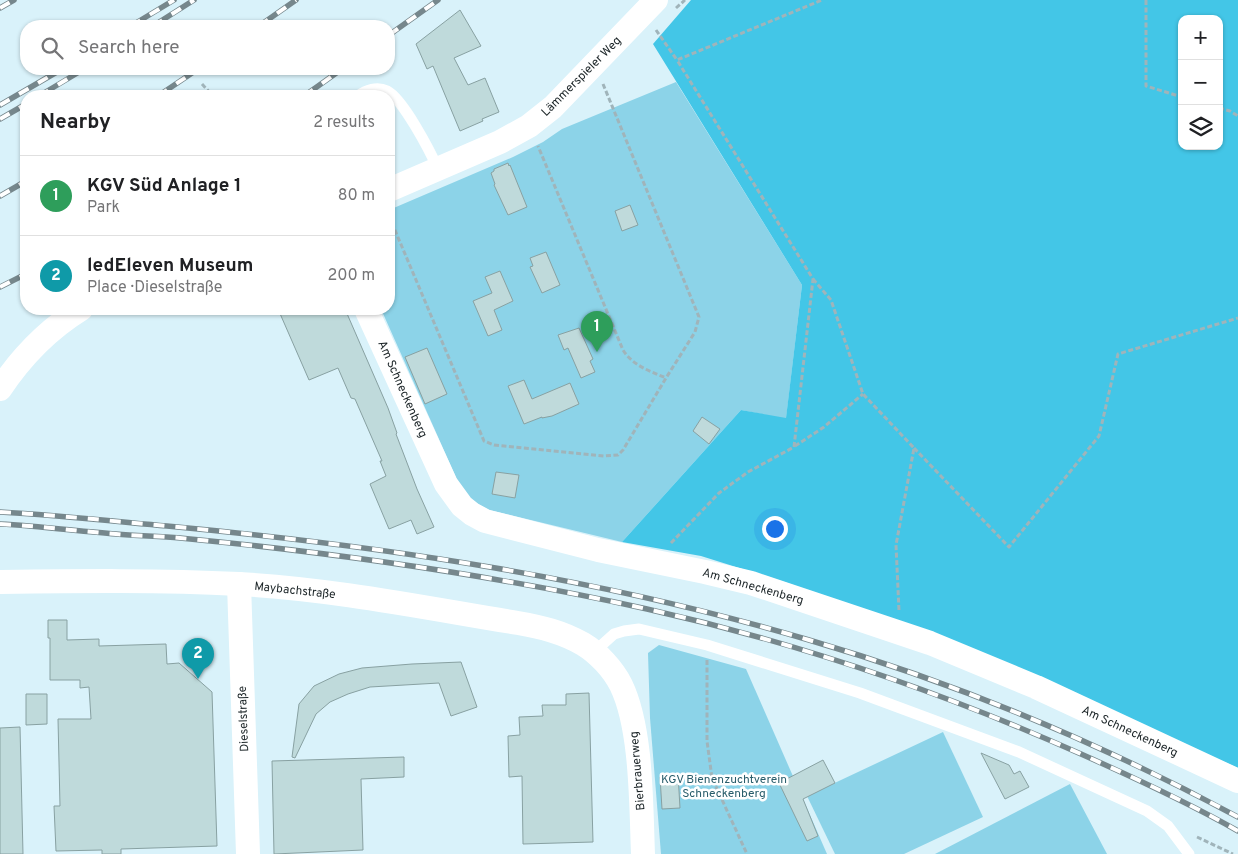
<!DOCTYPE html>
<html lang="en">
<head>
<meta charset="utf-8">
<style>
  :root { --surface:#fff; --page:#f2f2f2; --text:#202124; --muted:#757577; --line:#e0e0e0; --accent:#5c7222 }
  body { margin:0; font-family:Overpass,sans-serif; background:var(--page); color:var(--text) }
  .controls { position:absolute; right:15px; top:15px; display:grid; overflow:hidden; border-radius:10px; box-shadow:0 1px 4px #0004 }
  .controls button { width:45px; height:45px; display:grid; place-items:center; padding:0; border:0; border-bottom:1px solid var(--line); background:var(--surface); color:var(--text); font:25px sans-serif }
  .you { position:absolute; left:774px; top:528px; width:18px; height:18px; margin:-12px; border:4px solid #fff; border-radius:50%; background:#1a73e8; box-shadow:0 0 0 8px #1a73e833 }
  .badge { display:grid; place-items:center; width:32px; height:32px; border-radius:50%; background:var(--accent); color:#fff; font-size:16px; font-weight:700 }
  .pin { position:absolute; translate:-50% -41px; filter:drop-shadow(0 1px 2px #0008) }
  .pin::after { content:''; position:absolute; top:26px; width:18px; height:15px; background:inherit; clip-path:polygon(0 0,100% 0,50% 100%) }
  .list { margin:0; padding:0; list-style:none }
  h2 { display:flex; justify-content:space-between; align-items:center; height:65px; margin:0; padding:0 20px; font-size:21px }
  h2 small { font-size:16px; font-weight:400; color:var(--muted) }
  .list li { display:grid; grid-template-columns:32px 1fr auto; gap:15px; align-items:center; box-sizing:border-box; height:80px; padding:0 20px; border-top:1px solid var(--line) }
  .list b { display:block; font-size:19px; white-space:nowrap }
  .list p { margin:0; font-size:16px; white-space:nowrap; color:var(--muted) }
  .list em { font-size:16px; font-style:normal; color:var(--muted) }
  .icon { flex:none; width:28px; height:28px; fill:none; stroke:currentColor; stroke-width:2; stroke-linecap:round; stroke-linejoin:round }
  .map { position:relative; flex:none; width:1238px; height:854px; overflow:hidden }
  .search { position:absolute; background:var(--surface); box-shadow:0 1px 4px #0004; left:20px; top:20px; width:375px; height:55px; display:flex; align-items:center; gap:12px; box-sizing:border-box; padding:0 18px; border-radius:20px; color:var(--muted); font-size:19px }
  .panel { position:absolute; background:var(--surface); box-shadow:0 1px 4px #0004; left:20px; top:90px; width:375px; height:225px; border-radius:20px }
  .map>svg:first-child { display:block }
  .green { fill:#8cd3e8 }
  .forest { fill:#43c6e7; fill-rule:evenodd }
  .building { fill:#bfdadb; stroke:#88a1a2 }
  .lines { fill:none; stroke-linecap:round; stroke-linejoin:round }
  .path { stroke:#a0b4ba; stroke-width:3; stroke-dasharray:5 2.5; stroke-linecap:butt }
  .service { stroke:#fff; stroke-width:11 }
  .minor { stroke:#fff; stroke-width:24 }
  .rail-casing { stroke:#76878c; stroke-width:5.5 }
  .rail { stroke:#fff; stroke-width:4; stroke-dasharray:11; stroke-linecap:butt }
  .labels { text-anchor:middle; stroke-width:5; stroke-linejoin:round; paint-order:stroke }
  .street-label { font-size:12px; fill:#1a2326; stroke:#fff }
  .park-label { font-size:12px; fill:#295d6b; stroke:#fff }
</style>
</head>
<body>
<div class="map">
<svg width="1238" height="854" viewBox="0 0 1238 854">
  <rect width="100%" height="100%" fill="#d9f2fa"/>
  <!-- green -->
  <g class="green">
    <path d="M676 82 802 285 786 419 741 410 622 542 489 510 469 499 459 484 381 309H389V210L513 157 543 142 562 129Z"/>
    <path d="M659 645 746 669 827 854H661L650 718 648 653Z"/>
    <path d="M943 732 983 817 904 854H835L807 796Z"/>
    <path d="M1070 784 1107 854H935Z"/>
  </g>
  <!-- forest -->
  <path class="forest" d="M691 0H1238V768L948 641 787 583 701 556 622 542 741 410 786 418 802 285 653 44ZM1182 19H1219V146H1182Z"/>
  <!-- building -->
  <g class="building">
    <path d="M460 10 481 46 454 58 468 85 485 78 499 112 482 119 483 121 460 131 433 66 427 69 416 44Z"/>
    <path d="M508 163 509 166 510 165 527 207 508 215 494 185 495 184 491 173 494 171V169Z"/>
    <path d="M630 205 638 225 622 231 615 211Z"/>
    <path d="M546 252 560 285 542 293 530 267 533 266 530 258Z"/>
    <path d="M500 271 513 301 494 310 502 330 488 336 473 301 492 293 485 277Z"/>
    <path d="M278 309H345L388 408 397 433 396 434 417 489 434 527 417 534 411 520 389 529 370 484 386 476 380 461H382L355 399 351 398 338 368 309 380Z"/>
    <path d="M579 328 593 359 590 361 595 372 581 378 568 348 564 350 558 335Z"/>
    <path d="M427 348 447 394 425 404 405 357Z"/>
    <path d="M524 380 532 399 570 383 579 404 552 416 542 418V417L524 424 508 386Z"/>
    <path d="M702 417 720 429 709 444 693 431Z"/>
    <path d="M496 472 519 475 515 498 492 494Z"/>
    <path d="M48 620H67V640L99 639V646L166 644 167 664 179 663 212 692 217 846 121 849V854H102V850L56 851 54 806H60L58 719H91L89 687 80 688V680H50V638H48Z"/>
    <path d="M461 662 477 707 451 716 439 683 370 687 348 694 330 702 316 714 295 758 292 757 299 704 314 686 339 674 362 668 412 664Z"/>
    <path d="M589 693 593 842 523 844 522 776 509 777 508 736 520 735 519 717 543 716 542 705H566V694Z"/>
    <path d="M26 694H47V724L26 725Z"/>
    <path d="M20 727 23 854H0V728Z"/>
    <path d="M981 753 1009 765 1014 774 1020 771 1029 787 1005 799Z"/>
    <path d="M404 757V777L361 779 363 850 274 854 272 761Z"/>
    <path d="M823 760 835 783 803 799 818 836 807 841 779 783Z"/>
    <path d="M678 774 680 808 662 809 660 777Z"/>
  </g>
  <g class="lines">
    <!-- path -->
    <g class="path">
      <path d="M1146 0V86L1182 97"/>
      <path d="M676 8 685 0"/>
      <path d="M656 30 677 60 822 0"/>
      <path d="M362 69 366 75"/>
      <path d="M202 84 213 96"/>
      <path d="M603 84 699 317 695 332 666 378"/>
      <path d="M238 94 240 96"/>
      <path d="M251 96 256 92"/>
      <path d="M1219 108 1230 111 1238 116"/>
      <path d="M389 216 484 441 494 445 604 456 618 455 623 450 666 378C650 371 633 366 623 350L538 146"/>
      <path d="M813 279 831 300 863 394 914 448 896 545 899 611"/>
      <path d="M795 446 824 427 863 394"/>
      <path d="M914 448 1009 547 1099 436 1118 354 1238 318"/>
      <path d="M671 543 719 493 748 472 794 447 813 279 677 60"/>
      <path d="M707 660V741L712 778 747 854"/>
      <path d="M1197 837 1233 854"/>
    </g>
    <!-- service -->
    <g class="service">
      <path d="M358 96C366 90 377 86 387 91 403 99 430 151 438 169"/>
      <path d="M594 652 614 634 624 631 639 629 707 645 860 693 1019 752 1147 811 1168 826 1189 854"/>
    </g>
    <!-- minor -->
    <g class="minor">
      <path d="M389 190 500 142 529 126 553 107 656 0"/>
      <path d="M366 309 446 484 462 506 472 514 485 521 598 550 705 572 751 583 930 643 1036 687 1238 781"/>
      <path d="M0 389C22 356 47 330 81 309"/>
      <path d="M0 582C80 581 160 580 239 584 333 589 426 608 518 623 541 627 562 632 583 644 598 653 613 669 621 685 642 728 641 805 643 854"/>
      <path d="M239 584 248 854"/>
    </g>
    <defs>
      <g id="rail">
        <path d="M0 8 14 0"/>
        <path d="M131 26 174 0"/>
        <path d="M153 26 194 0"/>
        <path d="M259 26 296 0"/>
        <path d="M389 35 438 0"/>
        <path d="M39 96 84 69"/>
        <path d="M158 96 198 69"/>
        <path d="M304 96 342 69"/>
        <path d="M0 105 62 69"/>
        <path d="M0 119 26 104"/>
        <path d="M0 196 26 181"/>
        <path d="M0 287 26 274"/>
        <path d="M0 512C56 515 112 521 167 526 384 546 600 578 809 640 957 683 1102 744 1238 817"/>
        <path d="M0 524C39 526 77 531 116 534 137 536 159 536 180 538 337 553 493 575 647 609 795 642 942 692 1081 754 1135 778 1187 802 1238 831"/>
      </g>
    </defs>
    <!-- rail casing -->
    <use href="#rail" class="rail-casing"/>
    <!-- rail -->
    <use href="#rail" class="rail"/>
  </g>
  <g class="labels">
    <!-- street labels -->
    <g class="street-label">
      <text transform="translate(581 76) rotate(-45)" y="4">Lämmerspieler Weg</text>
      <text transform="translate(403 389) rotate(66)" y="4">Am Schneckenberg</text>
      <text transform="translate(753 586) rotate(16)" y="4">Am Schneckenberg</text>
      <text transform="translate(295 590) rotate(6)" y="4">Maybachstraße</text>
      <text transform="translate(243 719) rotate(-92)" y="4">Dieselstraße</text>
      <text transform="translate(1130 731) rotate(25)" y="4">Am Schneckenberg</text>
      <text transform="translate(637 771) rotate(-95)" y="4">Bierbrauerweg</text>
    </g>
    <!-- park labels -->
    <g class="park-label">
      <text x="724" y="783">KGV Bienenzuchtverein<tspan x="724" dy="14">Schneckenberg</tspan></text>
    </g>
  </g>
</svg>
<div class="controls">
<button>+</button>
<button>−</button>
<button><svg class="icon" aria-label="layers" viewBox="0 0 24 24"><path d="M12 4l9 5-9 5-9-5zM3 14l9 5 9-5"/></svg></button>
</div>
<div class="you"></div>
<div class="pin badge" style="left:597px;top:352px;background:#2e9e5b">1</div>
<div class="pin badge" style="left:198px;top:679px;background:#0f9aa8">2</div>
<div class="search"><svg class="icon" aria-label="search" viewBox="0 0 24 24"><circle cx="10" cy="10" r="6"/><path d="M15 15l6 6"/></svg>Search here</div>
<section class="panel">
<h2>Nearby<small>2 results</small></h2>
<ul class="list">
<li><span class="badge" style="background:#2e9e5b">1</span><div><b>KGV Süd Anlage 1</b><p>Park</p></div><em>80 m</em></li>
<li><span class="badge" style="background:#0f9aa8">2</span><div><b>ledEleven Museum</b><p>Place · Dieselstraße</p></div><em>200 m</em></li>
</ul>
</section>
</div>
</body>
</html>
